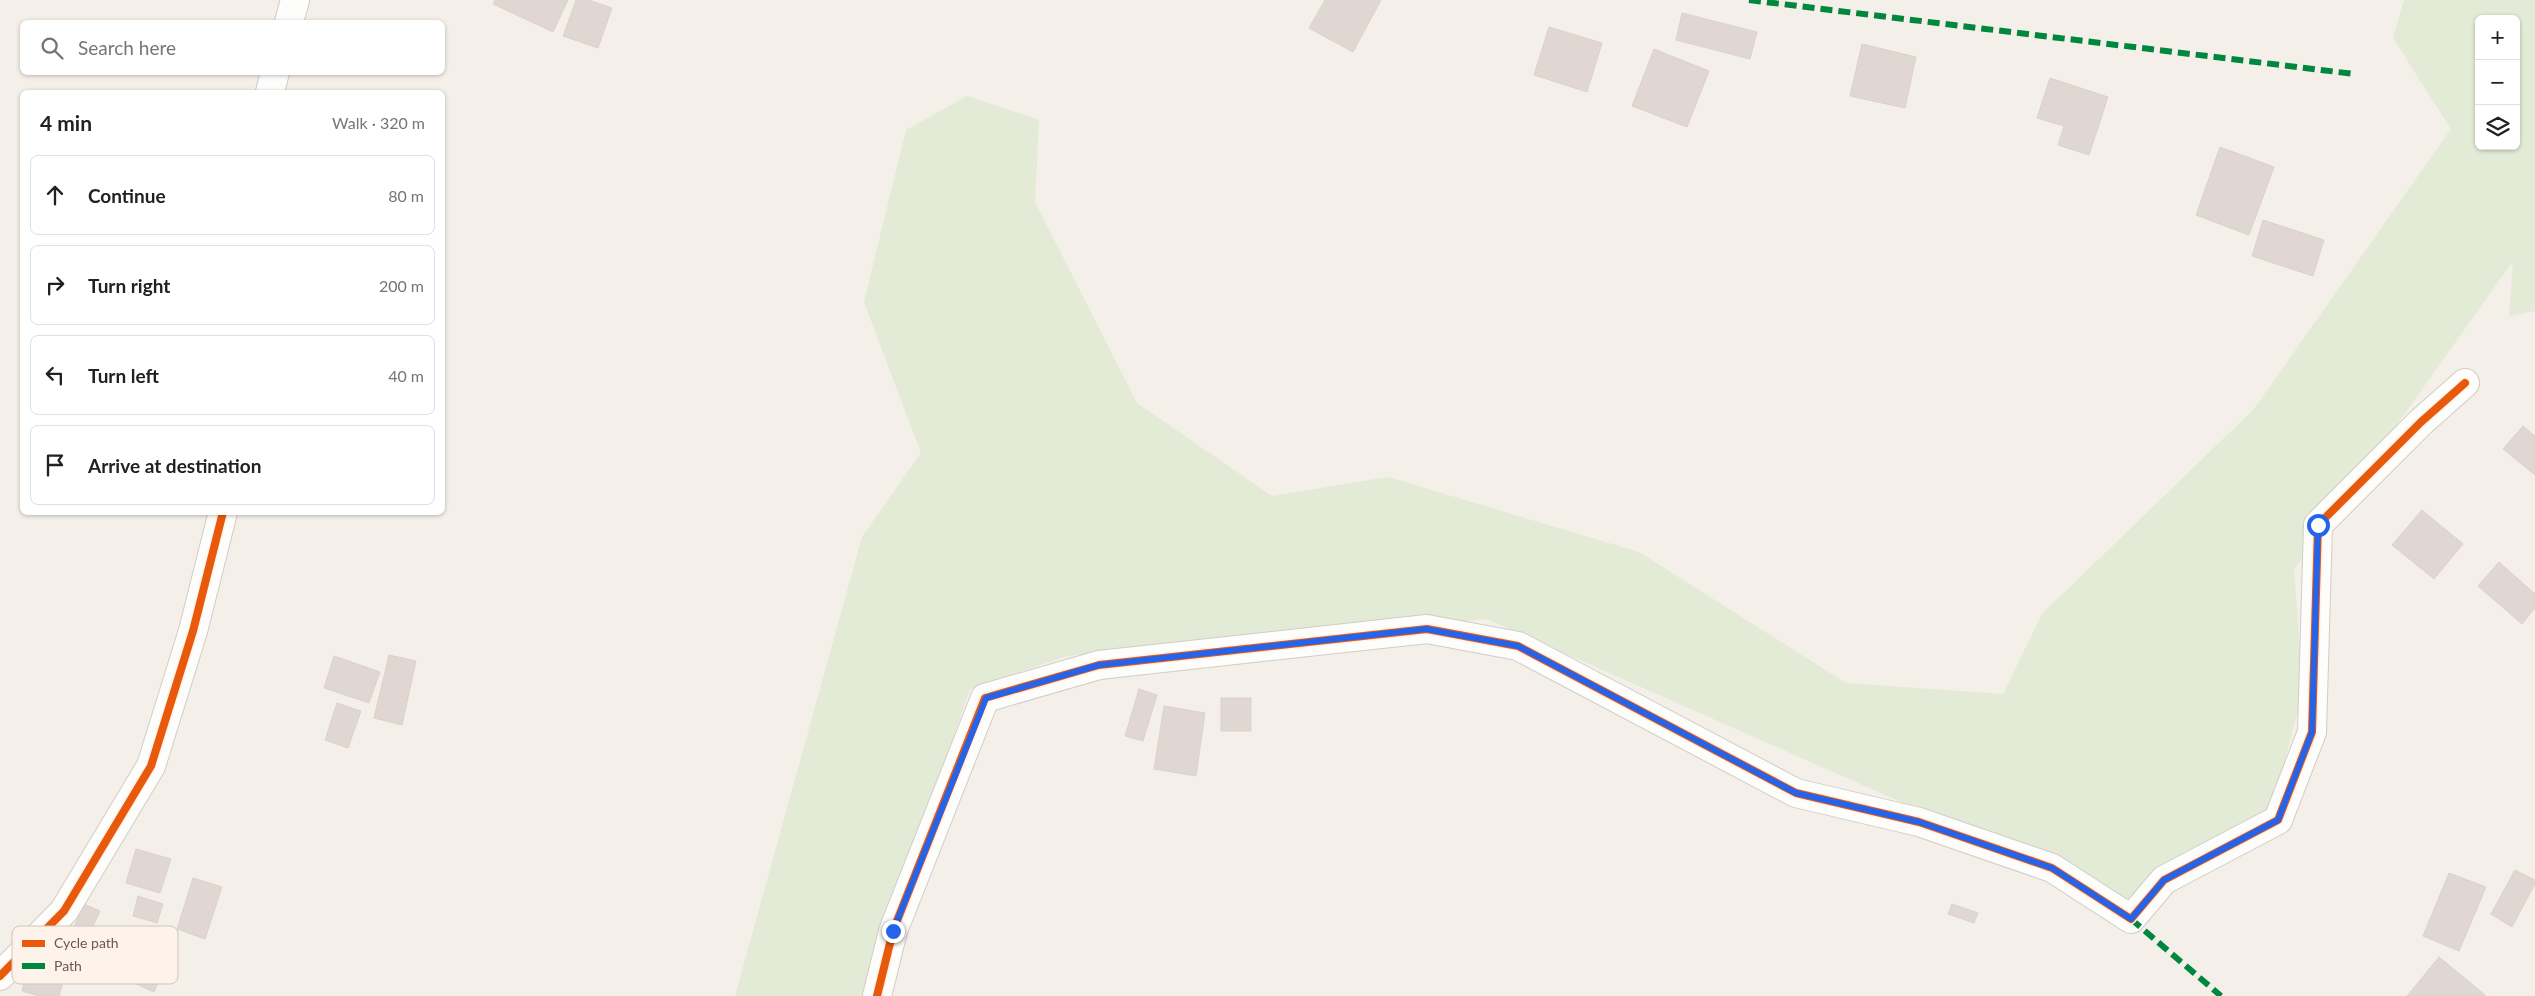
<!DOCTYPE html>
<html lang="en">
<head>
<meta charset="utf-8">
<style>
  :root { --surface:#fff; --page:#f6f6f6; --text:#202124; --muted:#757577; --line:#e0e0e0 }
  body { margin:0; font-family:Lato,sans-serif; background:var(--page); color:var(--text) }
  .controls { position:absolute; right:15px; top:15px; display:grid; overflow:hidden; border-radius:8px; box-shadow:0 1px 4px #0004 }
  .controls button { width:45px; height:45px; display:grid; place-items:center; padding:0; border:0; border-bottom:1px solid var(--line); background:var(--surface); color:var(--text); font:25px sans-serif }
  .stop { position:absolute; width:15px; height:15px; margin:-11px; border:4px solid #2563eb; border-radius:50%; background:#fff }
  .stop.end { background:#2563eb; border-color:#fff; box-shadow:0 1px 5px #0008 }
  .list { margin:0; padding:0; list-style:none }
  h2 { display:flex; justify-content:space-between; align-items:center; height:65px; margin:0; padding:0 20px; font-size:21px }
  h2 small { font-size:16px; font-weight:400; color:var(--muted) }
  .list li { display:grid; grid-template-columns:32px 1fr auto; gap:15px; align-items:center; box-sizing:border-box; height:80px; margin:0 10px 10px; padding:0 10px; border:1px solid var(--line); border-radius:8px }
  .list b { display:block; font-size:19px; white-space:nowrap }
  .list em { font-size:16px; font-style:normal; color:var(--muted) }
  .icon { flex:none; width:28px; height:28px; fill:none; stroke:currentColor; stroke-width:2; stroke-linecap:round; stroke-linejoin:round }
  .map { position:relative; flex:none; width:2535px; height:996px; overflow:hidden }
  .search { position:absolute; background:var(--surface); box-shadow:0 1px 4px #0004; left:20px; top:20px; width:425px; height:55px; display:flex; align-items:center; gap:12px; box-sizing:border-box; padding:0 18px; border-radius:8px; color:var(--muted); font-size:19px }
  .panel { position:absolute; background:var(--surface); box-shadow:0 1px 4px #0004; left:20px; top:90px; width:425px; height:425px; border-radius:8px }
  .map>svg:first-child { display:block }
  .green { fill:#e3ead5; fill-rule:evenodd }
  .building { fill:#e0d7d2; stroke:#dcd2cc }
  .lines { fill:none; stroke-linecap:round; stroke-linejoin:round }
  .minor-casing { stroke:#d3ccc7; stroke-width:30 }
  .minor { stroke:#fdfdfc; stroke-width:28 }
  .quiet { stroke:#00873e; stroke-width:6; stroke-dasharray:12 6; stroke-linecap:butt }
  .cycleway-casing { stroke:#fdf3ea; stroke-width:11 }
  .cycleway { stroke:#e8590c; stroke-width:8 }
  .route { stroke:#2563eb; stroke-width:6 }
  .key { fill:#fdf3ea; stroke:#d2c4bb; stroke-width:1 }
  .key-label { font-size:14px; fill:#6f554d }
</style>
</head>
<body>
<div class="map">
<svg width="2535" height="996" viewBox="0 0 2535 996">
  <rect width="100%" height="100%" fill="#f4efe9"/>
  <!-- green -->
  <path class="green" d="M2404 0H2535V311L2509 316 2513 261 2294 570 2303 691 2272 809 2125 901 1487 619 1067 656 970 689 864 996H735L862 537 921 453 864 302 906 130 967 96 1039 120 1035 202 1137 403 1272 496 1388 477 1639 552 1846 683 2003 694 2042 614 2254 409 2451 129 2393 38ZM2479 19H2516V146H2479Z"/>
  <!-- building -->
  <g class="building">
    <path d="M495 0H568L553 32 493 4Z"/>
    <path d="M576 0H589L612 8 598 48 563 36Z"/>
    <path d="M1325 0H1381L1353 52 1309 28Z"/>
    <path d="M1682 13 1757 32 1750 59 1676 40Z"/>
    <path d="M1549 27 1602 43 1587 92 1534 75Z"/>
    <path d="M1862 44 1916 57 1905 108 1850 96Z"/>
    <path d="M1654 49 1709 71 1687 127 1632 106Z"/>
    <path d="M2050 78 2108 97 2089 155 2058 145 2064 126 2037 118Z"/>
    <path d="M2220 147 2274 167 2249 235 2196 215Z"/>
    <path d="M2263 220 2324 240 2313 276 2252 256Z"/>
    <path d="M2523 426 2535 436V475L2503 449Z"/>
    <path d="M2422 510 2463 544 2434 579 2392 545Z"/>
    <path d="M2499 562 2535 594V608L2522 624 2478 586Z"/>
    <path d="M389 655 416 661 402 725 374 718Z"/>
    <path d="M334 656 380 672 369 703 324 688Z"/>
    <path d="M1139 689 1157 695 1143 741 1125 736Z"/>
    <rect x="1221" y="698" width="30" height="33"/>
    <path d="M337 703 361 711 348 748 325 740Z"/>
    <path d="M1164 706 1205 713 1196 776 1154 769Z"/>
    <path d="M136 849 171 859 160 893 126 883Z"/>
    <path d="M2515 870 2535 880V884L2512 927 2491 914Z"/>
    <path d="M2449 873 2486 887 2459 951 2423 936Z"/>
    <path d="M193 878 222 887 205 939 177 929Z"/>
    <path d="M138 896 163 904 157 923 133 916Z"/>
    <path d="M84 904 100 911 86 941 71 934Z"/>
    <path d="M1952 904 1978 913 1974 923 1948 914Z"/>
    <path d="M113 926 172 953 154 992 95 965Z"/>
    <path d="M2439 957 2485 995V996H2407Z"/>
    <path d="M30 961 66 972 59 996H39L22 991Z"/>
  </g>
  <g class="lines">
    <defs>
      <g id="minor">
        <path d="M289 22 295 0"/>
        <path d="M270 92 275 72"/>
        <path d="M0 976 64 911 151 766 193 631 223 512"/>
        <path d="M877 996 893 931 985 698 1099 665 1427 629 1518 646 1796 793 1919 822 2052 868 2131 919 2164 880 2278 820 2312 732 2318 525 2421 422 2465 383"/>
      </g>
    </defs>
    <!-- minor casing -->
    <use href="#minor" class="minor-casing"/>
    <!-- minor -->
    <use href="#minor" class="minor"/>
    <!-- quiet -->
    <g class="quiet">
      <path d="M1749 0 2354 74"/>
      <path d="M2131 919 2221 996"/>
    </g>
    <defs>
      <g id="cycleway">
        <path d="M0 976 64 911 151 766 193 631 223 512"/>
        <path d="M877 996 893 931 985 698 1099 665 1427 629 1518 646 1796 793 1919 822 2052 868 2131 919 2164 880 2278 820 2312 732 2318 525 2421 422 2465 383"/>
      </g>
    </defs>
    <!-- cycleway casing -->
    <use href="#cycleway" class="cycleway-casing"/>
    <!-- cycleway -->
    <use href="#cycleway" class="cycleway"/>
  </g>
  <g class="lines">
    <!-- route -->
    <path class="route" d="M893 931 986 698 1099 665 1426 629 1518 646 1796 793 1919 822 2052 868 2131 919 2164 880 2278 820 2312 732 2318 525"/>
  </g>
  <!-- legend -->
  <rect x="12" y="926" width="166" height="58" rx="8" class="key"/>
  <rect x="22" y="940" width="23" height="7" fill="#e8590c"/>
  <rect x="22" y="963" width="23" height="6" fill="#00873e"/>
  <g class="key-label">
    <text x="54" y="948">Cycle path</text>
    <text x="54" y="971">Path</text>
  </g>
</svg>
<div class="controls">
<button>+</button>
<button>−</button>
<button><svg class="icon" aria-label="layers" viewBox="0 0 24 24"><path d="M12 4l9 5-9 5-9-5zM3 14l9 5 9-5"/></svg></button>
</div>
<div class="stop" style="left:2318px;top:525px"></div>
<div class="stop end" style="left:893px;top:931px"></div>
<div class="search"><svg class="icon" aria-label="search" viewBox="0 0 24 24"><circle cx="10" cy="10" r="6"/><path d="M15 15l6 6"/></svg>Search here</div>
<section class="panel">
<h2>4 min<small>Walk · 320 m</small></h2>
<ul class="list">
<li><svg class="icon" aria-label="ahead" viewBox="0 0 24 24"><path d="M12 20V5M6 11l6-6 6 6"/></svg><div><b>Continue</b></div><em>80 m</em></li>
<li><svg class="icon" aria-label="right" viewBox="0 0 24 24"><path d="M7 20v-9h11M14 6l5 5-5 5"/></svg><div><b>Turn right</b></div><em>200 m</em></li>
<li><svg class="icon" aria-label="left" viewBox="0 0 24 24"><path d="M17 20v-9H6M10 6l-5 5 5 5"/></svg><div><b>Turn left</b></div><em>40 m</em></li>
<li><svg class="icon" aria-label="arrive" viewBox="0 0 24 24"><path d="M6 21V4h12l-3 4 3 4H6"/></svg><div><b>Arrive at destination</b></div></li>
</ul>
</section>
</div>
</body>
</html>
